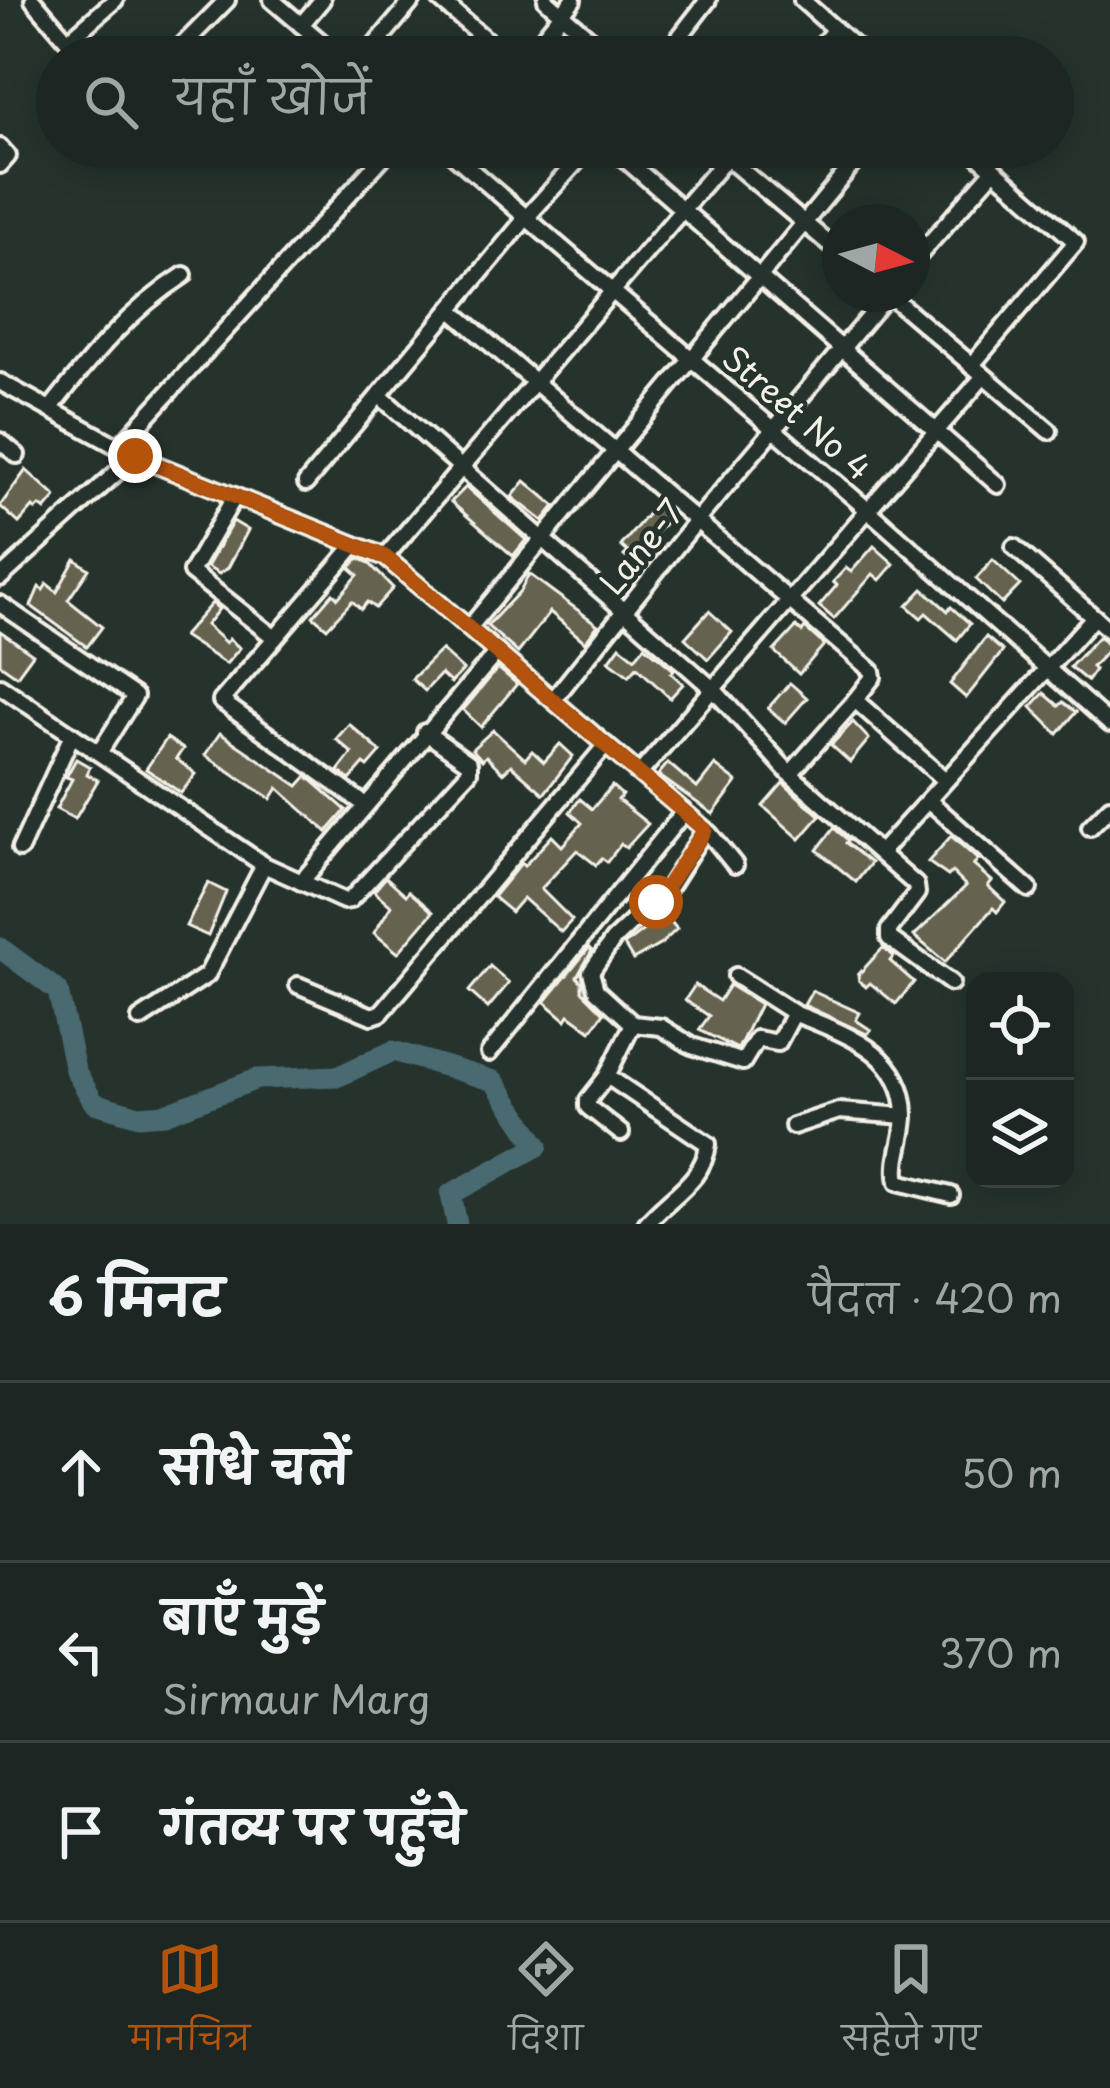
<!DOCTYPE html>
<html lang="hi">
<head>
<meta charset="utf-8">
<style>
  :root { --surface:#1c2622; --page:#252e2a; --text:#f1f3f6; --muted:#a0a5a5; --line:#3a4340; --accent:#b45309 }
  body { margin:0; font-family:"Playpen Sans","Playpen Sans Deva",sans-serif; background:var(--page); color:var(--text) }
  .controls { position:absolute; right:36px; bottom:36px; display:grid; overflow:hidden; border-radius:24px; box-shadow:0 6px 30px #0003 }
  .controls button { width:108px; height:108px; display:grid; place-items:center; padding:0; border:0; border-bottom:3px solid var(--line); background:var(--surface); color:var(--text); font:60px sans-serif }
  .compass { position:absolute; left:822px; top:204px; width:108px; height:108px; border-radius:50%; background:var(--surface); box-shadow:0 6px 30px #0003; rotate:96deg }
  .stop { position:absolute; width:36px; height:36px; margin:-27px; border:9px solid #b45309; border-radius:50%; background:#fff }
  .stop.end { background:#b45309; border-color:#fff; box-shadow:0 3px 12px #0008 }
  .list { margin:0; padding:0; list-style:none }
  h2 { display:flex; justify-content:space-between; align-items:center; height:156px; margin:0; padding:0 48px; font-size:51px }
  h2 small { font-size:39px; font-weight:400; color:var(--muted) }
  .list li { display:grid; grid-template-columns:78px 1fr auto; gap:36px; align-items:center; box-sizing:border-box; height:180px; padding:0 48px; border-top:3px solid var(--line) }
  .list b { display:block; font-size:45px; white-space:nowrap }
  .list p { margin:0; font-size:39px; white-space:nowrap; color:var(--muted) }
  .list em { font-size:39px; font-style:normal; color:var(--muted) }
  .icon { flex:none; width:66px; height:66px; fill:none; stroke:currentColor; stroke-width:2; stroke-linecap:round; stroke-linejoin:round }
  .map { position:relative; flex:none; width:1110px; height:1224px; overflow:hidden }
  .search { position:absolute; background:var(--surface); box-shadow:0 6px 30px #0003; left:36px; right:36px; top:36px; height:132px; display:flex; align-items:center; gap:30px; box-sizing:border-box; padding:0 42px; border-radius:66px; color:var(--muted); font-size:45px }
  .sheet { height:696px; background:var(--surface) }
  nav { display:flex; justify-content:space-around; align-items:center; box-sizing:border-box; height:168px; border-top:3px solid var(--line); background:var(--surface); font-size:33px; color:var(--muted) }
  nav a { display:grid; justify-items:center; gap:6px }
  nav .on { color:var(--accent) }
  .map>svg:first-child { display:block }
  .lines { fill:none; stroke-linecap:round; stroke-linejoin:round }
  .river { stroke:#486a6f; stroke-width:21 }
  .building { fill:#65624f; stroke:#f4f1e8; stroke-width:3 }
  .street-casing { stroke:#f4f1e8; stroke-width:22 }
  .street { stroke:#26332d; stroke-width:14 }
  .route { stroke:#b45309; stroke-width:15 }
  .labels { text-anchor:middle; stroke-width:9; stroke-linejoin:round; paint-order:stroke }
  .street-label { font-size:33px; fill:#f4f1e8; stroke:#26332d }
</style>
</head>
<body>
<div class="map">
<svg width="1110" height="1224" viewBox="0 0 1110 1224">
  <rect width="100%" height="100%" fill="#26332d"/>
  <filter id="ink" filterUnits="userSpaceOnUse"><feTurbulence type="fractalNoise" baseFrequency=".00833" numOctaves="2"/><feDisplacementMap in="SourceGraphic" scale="24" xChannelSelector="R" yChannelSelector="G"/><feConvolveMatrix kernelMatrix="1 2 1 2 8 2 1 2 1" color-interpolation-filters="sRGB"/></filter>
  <g filter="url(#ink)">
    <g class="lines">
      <!-- river -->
      <path class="river" d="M0 948 58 991 75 1070 94 1103 139 1116 165 1114 257 1079 339 1076 393 1051 494 1081 538 1146 451 1194 457 1224"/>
    </g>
    <!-- building -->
    <g class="building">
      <path d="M26 470 56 497 45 510 40 506 36 510 33 507 19 523 0 506Z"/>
      <path d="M525 481 555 506 543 521 512 497Z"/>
      <path d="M466 487 526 540 513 556 451 502Z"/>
      <path d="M655 505 669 518 643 548 653 557 639 574 627 564 630 561 624 556 628 552 621 546Z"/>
      <path d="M233 521 248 530 228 568 219 574 207 567Z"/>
      <path d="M874 546 894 564 880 580 873 574 834 619 819 606 837 585 833 582 846 568 851 572Z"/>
      <path d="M358 558 369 563 393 588 375 608 367 602 361 609 352 601 327 628 313 616 333 593 338 598 358 575 350 568Z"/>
      <path d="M75 559 89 569 68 600 102 627 87 647 31 606 39 587 43 590 47 584 57 592Z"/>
      <path d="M993 560 1020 585 1002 604 976 579Z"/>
      <path d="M529 574 598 625 585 642 550 612 518 653 487 626 520 591Z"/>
      <path d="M923 589 948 611 951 607 970 624 957 640 926 613 921 618 907 606Z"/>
      <path d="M212 603 219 609 206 625 226 643 229 639 240 648 226 664 183 636Z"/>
      <path d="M709 611 732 632 708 659 685 638Z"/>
      <path d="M796 627 802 632 805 628 824 645 799 674 774 651Z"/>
      <path d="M0 631 33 654 17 676 0 664Z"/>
      <path d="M1099 636 1110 648 1092 667 1095 670 1087 681 1070 667Z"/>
      <path d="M986 637 1003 651 966 698 950 684Z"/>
      <path d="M620 646 635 658 645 646 674 670 671 673 683 684 670 698 637 667 629 676 609 661Z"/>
      <path d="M441 650 463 670 451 683 441 674 425 691 412 679Z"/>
      <path d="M498 668 517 684 481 727 463 710Z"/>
      <path d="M790 683 807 698 785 723 768 708Z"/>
      <path d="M1044 693 1059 706 1063 702 1076 712 1058 734 1031 707Z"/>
      <path d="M853 722 869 739 850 762 831 745Z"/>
      <path d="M349 724 381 752 368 767 364 764 350 780 338 771 352 753 336 739Z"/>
      <path d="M493 730 525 759 532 751 544 762 560 744 573 756 544 794 511 765 503 773 486 756 482 760 472 749Z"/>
      <path d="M220 733 298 786 307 776 346 810 327 832 278 788 271 799 205 755Z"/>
      <path d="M167 738 183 749 176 759 196 774 181 793 146 769Z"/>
      <path d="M76 759 90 767 87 774 98 780 75 819 56 809 72 779 66 777Z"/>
      <path d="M668 763 697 788 715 765 737 782 713 814 658 775Z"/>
      <path d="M783 783 820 816 800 839 763 806Z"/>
      <path d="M612 786 622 795 618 800 648 824 626 848 621 844 607 862 602 858 596 865 577 850 541 889 572 920 561 932 523 898 511 912 493 897 521 863 524 866 552 836 562 846 582 823 570 812 580 799 592 809Z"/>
      <path d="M834 828 848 840 846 843 871 863 856 882 817 850Z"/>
      <path d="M951 836 978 860 973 865 992 881 988 886 1005 902 997 912 993 908 945 962 914 936 966 886 952 872 948 876 928 862Z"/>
      <path d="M386 877 406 895 409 891 433 912 398 953 374 933 391 906 374 891Z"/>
      <path d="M208 883 226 892 208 936 186 926Z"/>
      <path d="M661 910 677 929 661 944 633 960 624 945 654 922 652 919Z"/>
      <path d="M589 948 592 951 577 977 582 982V991L604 1013 591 1031 569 1015 566 1020 545 1002Z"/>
      <path d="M883 948 894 956 890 961 914 982 896 1004 870 983 866 987 859 981 858 975Z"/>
      <path d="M490 966 509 983 488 1008 469 991Z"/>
      <path d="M695 985 719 1001 729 985 760 1004 738 1049 699 1030 709 1016 685 1000Z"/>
      <path d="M812 991 860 1013 856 1020 871 1030 867 1034 804 1005Z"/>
    </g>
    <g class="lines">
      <defs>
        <g id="street">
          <path d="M33 0 68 41 115 0"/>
          <path d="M272 0 339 57"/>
          <path d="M440 0 506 57"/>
          <path d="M546 0 611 57"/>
          <path d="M802 0 866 57"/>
          <path d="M301 25 322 0"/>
          <path d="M171 57 227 0"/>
          <path d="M365 57 413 0"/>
          <path d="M527 57 573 0"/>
          <path d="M664 57 708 0"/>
          <path d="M812 57 835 29"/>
          <path d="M0 147 8 156 0 165"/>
          <path d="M444 147 868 510 1110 724"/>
          <path d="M611 147 998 485"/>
          <path d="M714 147 840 253"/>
          <path d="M968 147 1076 242 971 366"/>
          <path d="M228 152 232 147"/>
          <path d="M912 263 994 170"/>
          <path d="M888 294 1049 431"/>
          <path d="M451 310 872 671 873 677 855 700 945 780"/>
          <path d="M0 382 135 456 385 557 709 833 735 865"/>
          <path d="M380 396 714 690 790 774 916 885 917 893 889 930V938L951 983"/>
          <path d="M50 409C90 358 129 310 184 275"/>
          <path d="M0 441 17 455"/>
          <path d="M119 447 392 147"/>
          <path d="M306 483 526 218 590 147"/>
          <path d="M235 496 191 572 275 638"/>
          <path d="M355 545 221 701 364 804"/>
          <path d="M385 557 736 147"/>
          <path d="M0 578 135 456"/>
          <path d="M0 604 135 696 99 753"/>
          <path d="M1094 617 1110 631"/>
          <path d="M469 628 867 147"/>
          <path d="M0 686 264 865 344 901 350 900 469 772V763L425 732"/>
          <path d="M553 700 698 519 888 294"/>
          <path d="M640 773 984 376"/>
          <path d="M790 774 855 700"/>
          <path d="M929 801 1029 889"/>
          <path d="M1090 827 1110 807"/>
          <path d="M20 849 72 735"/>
          <path d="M880 853 1094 617 1014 547"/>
          <path d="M301 882 497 652"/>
          <path d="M298 985 372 1016 381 1013 606 745"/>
          <path d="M794 1013C844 1034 904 1051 905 1115 905 1138 893 1160 898 1182L951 1195"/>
          <path d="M140 1019 207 975 264 865"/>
          <path d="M633 1024 661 1027 692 1046 743 1062 757 1039 778 1043 794 1013 736 976"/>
          <path d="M489 1053 684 812"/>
          <path d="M607 1076 588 1100V1107L621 1133"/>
          <path d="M793 1126 839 1111 905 1116"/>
          <path d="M646 1224C667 1198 704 1181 708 1144L607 1076 633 1024 596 990 591 972 613 940 669 887 705 830"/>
        </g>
      </defs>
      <!-- street casing -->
      <use href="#street" class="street-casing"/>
      <!-- street -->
      <use href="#street" class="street"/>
    </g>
  </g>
  <g class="lines" filter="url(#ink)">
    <!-- route -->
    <path class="route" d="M135 456 385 557 705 830 656 902"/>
  </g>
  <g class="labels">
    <!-- street labels -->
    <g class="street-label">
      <text transform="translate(797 413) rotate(41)" y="12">Street No 4</text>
      <text transform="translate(642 547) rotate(-51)" y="12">Lane-7</text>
    </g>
  </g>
</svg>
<div class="controls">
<button><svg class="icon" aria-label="locate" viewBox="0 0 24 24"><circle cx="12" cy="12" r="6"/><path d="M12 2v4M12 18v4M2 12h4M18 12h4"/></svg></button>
<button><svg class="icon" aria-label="layers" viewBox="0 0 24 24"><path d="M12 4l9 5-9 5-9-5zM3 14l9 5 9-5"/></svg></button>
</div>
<svg class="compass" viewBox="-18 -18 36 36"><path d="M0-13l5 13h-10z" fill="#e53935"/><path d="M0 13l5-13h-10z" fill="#a0a5a5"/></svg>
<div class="stop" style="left:656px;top:902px"></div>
<div class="stop end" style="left:135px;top:456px"></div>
<div class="search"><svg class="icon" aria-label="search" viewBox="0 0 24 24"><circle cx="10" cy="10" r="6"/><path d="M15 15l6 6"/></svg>यहाँ खोजें</div>
</div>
<section class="sheet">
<h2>6 मिनट<small>पैदल · 420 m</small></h2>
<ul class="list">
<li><svg class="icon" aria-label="ahead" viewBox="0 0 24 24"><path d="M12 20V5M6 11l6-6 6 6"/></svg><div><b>सीधे चलें</b></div><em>50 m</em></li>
<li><svg class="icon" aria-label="left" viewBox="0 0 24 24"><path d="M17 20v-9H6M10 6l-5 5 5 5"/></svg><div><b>बाएँ मुड़ें</b><p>Sirmaur Marg</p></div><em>370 m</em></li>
<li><svg class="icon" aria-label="arrive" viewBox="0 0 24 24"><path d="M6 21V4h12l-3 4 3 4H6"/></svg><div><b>गंतव्य पर पहुँचे</b></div></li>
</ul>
</section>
<nav>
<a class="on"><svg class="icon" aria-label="map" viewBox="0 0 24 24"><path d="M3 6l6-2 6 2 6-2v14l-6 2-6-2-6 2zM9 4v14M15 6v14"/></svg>मानचित्र</a>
<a><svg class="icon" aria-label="directions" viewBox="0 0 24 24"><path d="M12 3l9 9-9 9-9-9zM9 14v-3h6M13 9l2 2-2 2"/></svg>दिशा</a>
<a><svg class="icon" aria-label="saved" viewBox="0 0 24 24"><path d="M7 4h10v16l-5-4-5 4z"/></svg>सहेजे गए</a>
</nav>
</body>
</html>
